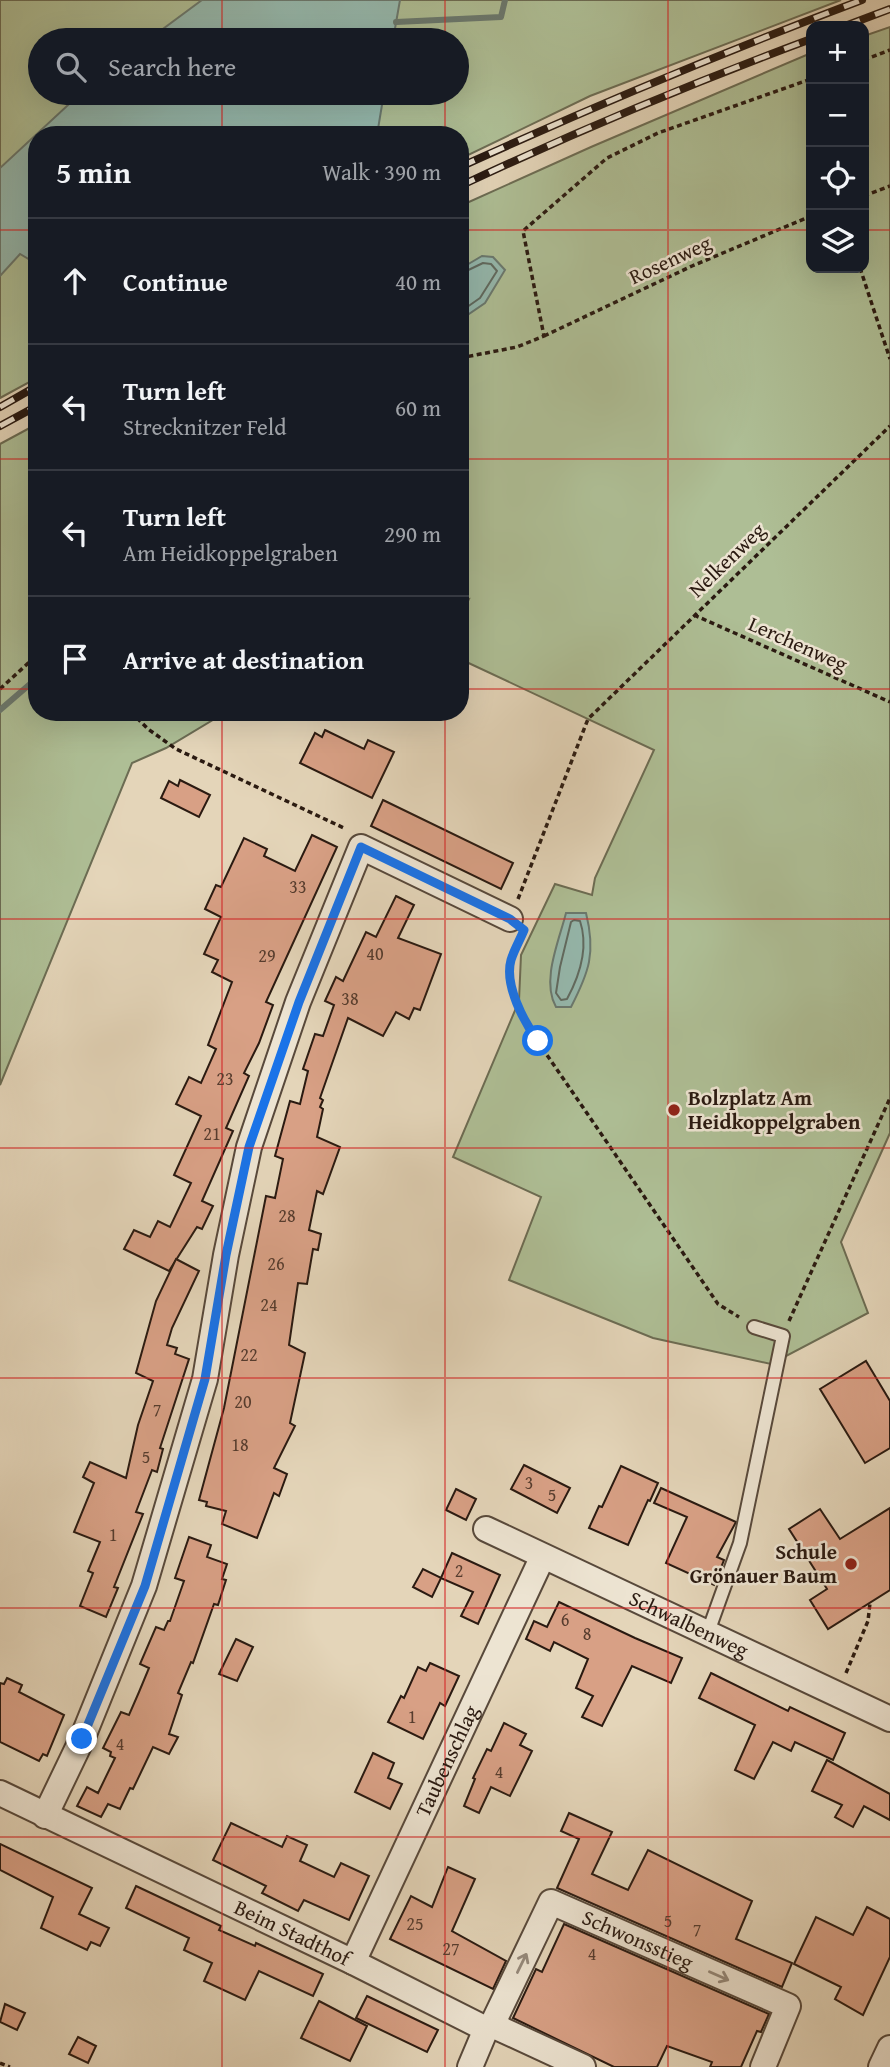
<!DOCTYPE html>
<html lang="en">
<head>
<meta charset="utf-8">
<style>
  :root { --surface:#171b24; --page:#20242c; --text:#f1f3f6; --muted:#9ea1a6; --line:#363941 }
  body { margin:0; font-family:"Gentium Book Plus",serif; background:var(--page); color:var(--text) }
  .controls { position:absolute; right:21px; top:21px; display:grid; overflow:hidden; border-radius:14px; box-shadow:0 7px 28px #0002 }
  .controls button { width:63px; height:63px; display:grid; place-items:center; padding:0; border:0; border-bottom:2px solid var(--line); background:var(--surface); color:var(--text); font:35px sans-serif }
  .stop { position:absolute; width:21px; height:21px; margin:-16px; border:5px solid #1a73e8; border-radius:50%; background:#fff }
  .stop.end { background:#1a73e8; border-color:#fff; box-shadow:0 2px 7px #0008 }
  .list { margin:0; padding:0; list-style:none }
  h2 { display:flex; justify-content:space-between; align-items:center; height:91px; margin:0; padding:0 28px; font-size:30px }
  h2 small { font-size:23px; font-weight:400; color:var(--muted) }
  .list li { display:grid; grid-template-columns:46px 1fr auto; gap:21px; align-items:center; box-sizing:border-box; height:126px; padding:0 28px; border-top:2px solid var(--line) }
  .list b { display:block; font-size:26px; white-space:nowrap }
  .list p { margin:0; font-size:23px; white-space:nowrap; color:var(--muted) }
  .list em { font-size:23px; font-style:normal; color:var(--muted) }
  .icon { flex:none; width:38px; height:38px; fill:none; stroke:currentColor; stroke-width:2; stroke-linecap:round; stroke-linejoin:round }
  .map { position:relative; flex:none; width:890px; height:2067px; overflow:hidden }
  .search { position:absolute; background:var(--surface); box-shadow:0 7px 28px #0002; left:28px; top:28px; width:441px; height:77px; display:flex; align-items:center; gap:18px; box-sizing:border-box; padding:0 24px; border-radius:38px; color:var(--muted); font-size:26px }
  .panel { position:absolute; background:var(--surface); box-shadow:0 7px 28px #0002; left:28px; top:126px; width:441px; height:595px; border-radius:28px }
  .map>svg:first-child { display:block }
  .green { fill:#aebe95; stroke:#6c6c53; stroke-width:2; fill-rule:evenodd }
  .water { fill:#95b9ae; stroke:#6a796f; stroke-width:2 }
  .lines { fill:none; stroke-linecap:round; stroke-linejoin:round }
  .shore { stroke:#606a60; stroke-width:2 }
  .stream { stroke:#6a796f; stroke-width:6 }
  .building { fill:#d8a085; stroke:#2a1a11; stroke-width:2 }
  .lane-casing { stroke:#58493b; stroke-width:16 }
  .street-casing { stroke:#58493b; stroke-width:28 }
  .path { stroke:#2a1a11; stroke-width:3.5; stroke-dasharray:5 3.5; stroke-linecap:butt }
  .lane { stroke:#ede4d2; stroke-width:12 }
  .street { stroke:#ede4d2; stroke-width:24 }
  .rail-casing { stroke:#2a1a11; stroke-width:8 }
  .rail { stroke:#ede4d2; stroke-width:5; stroke-dasharray:16; stroke-linecap:butt }
  .oneway { stroke:#95897b }
  .route { stroke:#1a73e8; stroke-width:9 }
  .grid { fill:none; stroke:#d62828; stroke-width:2; stroke-opacity:0.55 }
  .poi-dot { fill:#8f2418; stroke:#ede4d2; stroke-width:2.5 }
  .labels { text-anchor:middle; stroke-width:5; stroke-linejoin:round; paint-order:stroke }
  .number-label { font-size:18px; fill:#563c2e }
  .street-label { font-size:21px; fill:#2a1a11; stroke:#ede4d2 }
  .poi-label { font-size:21px; font-weight:bold; fill:#2a1a11; stroke:#ede4d2; text-anchor:start }
</style>
</head>
<body>
<div class="map">
<svg width="890" height="2067" viewBox="0 0 890 2067">
  <rect width="100%" height="100%" fill="#e4d5b9"/>
  <filter id="stains"><feTurbulence type="fractalNoise" baseFrequency=".00286" numOctaves="4"/><feColorMatrix values="0 0 0 0 .2 0 0 0 0 .09 0 0 0 0 .02 0 0 0 .5 -.17"/></filter>
  <radialGradient id="worn" r=".72"><stop offset=".6" stop-color="#630" stop-opacity="0"/><stop offset="1" stop-color="#630" stop-opacity=".3"/></radialGradient>
  <!-- green -->
  <g class="green">
    <path d="M0 0H841L590 96 460 159V135H37V378L0 398ZM40 40H457V93H40Z"/>
    <path d="M890 27V1133L841 1242 868 1313 771 1364 653 1338 509 1280 541 1197 453 1157 519 1001 521 955 555 884 592 895 595 878 654 750 460 659V618L469 599 460 600V206L591 147 811 53V268H864V36Z"/>
    <path d="M37 424V712H226L166 748 132 763 0 1085V444Z"/>
  </g>
  <!-- water -->
  <g class="water">
    <path d="M202 0H400L393 40H148Z"/>
    <path d="M81 93H384L377 135H37V264L20 254 0 276V168Z"/>
    <path d="M482 256 493 257 505 270 485 303 460 320V269Z"/>
    <path d="M566 913H586C596 953 589 972 571 1007H556C541 981 559 941 566 913Z"/>
  </g>
  <g class="lines">
    <!-- shore -->
    <g class="shore">
      <path d="M460 274 483 263 491 264 497 271 480 298 460 312"/>
      <path d="M574 920 580 921C589 948 580 975 567 999L561 1000 556 993 560 967 571 922Z"/>
    </g>
    <!-- stream -->
    <g class="stream">
      <path d="M396 22 501 17 505 0"/>
      <path d="M0 710 37 678"/>
    </g>
  </g>
  <!-- building -->
  <g class="building">
    <path d="M325 730 364 749 368 740 394 752 372 798 300 763 315 733 322 737Z"/>
    <path d="M180 780 210 795 199 817 161 798 169 781 178 786Z"/>
    <path d="M383 800 513 863 501 889 371 826Z"/>
    <path d="M312 835 337 847 266 1002 273 1005 259 1043 244 1073 249 1076 226 1128 233 1131 202 1201 213 1206 202 1229 197 1227 169 1271 124 1249 134 1230 150 1237 158 1221 170 1227 191 1183 174 1175 201 1116 176 1104 189 1077 201 1083 216 1049 208 1045 232 982 212 972 218 960 204 954 221 917 205 909 216 885 221 887 244 838 267 849 264 856 295 871Z"/>
    <path d="M396 896 414 905 398 938 441 954 420 1010 414 1008 409 1019 396 1012 383 1036 348 1018 320 1098 323 1100 320 1107 323 1109 317 1137 340 1147 323 1194 317 1191 309 1230 321 1234 318 1250 313 1249 307 1284 298 1283 289 1345 305 1353 290 1423 295 1426 274 1468 287 1474 279 1496 274 1493 257 1538 222 1524 226 1511 206 1506 207 1502 199 1500 224 1408 266 1196 275 1198 283 1159 275 1156 290 1101 300 1104 308 1071 303 1069 315 1034 323 1036 334 1005 325 1001 336 977 343 981 366 932 376 937Z"/>
    <path d="M176 1259 199 1271 172 1328 167 1345 177 1348 175 1354 189 1359 160 1448 163 1449 157 1472 152 1470 136 1512 143 1514 114 1587 118 1588 106 1617 80 1606 93 1573 88 1571 100 1542 74 1532 94 1483 83 1477 90 1462 126 1478 138 1425 153 1381 136 1373 156 1301Z"/>
    <path d="M866 1361 890 1401V1448L865 1463 820 1389Z"/>
    <path d="M524 1465 570 1488 557 1513 511 1489Z"/>
    <path d="M621 1466 658 1483 650 1501 648 1500 628 1545 589 1528 599 1506 602 1507Z"/>
    <path d="M661 1488 736 1522 717 1557 724 1560 714 1585 666 1563 687 1517 654 1503Z"/>
    <path d="M456 1489 476 1499 466 1520 446 1510Z"/>
    <path d="M890 1508V1590L828 1629 810 1600 827 1589 789 1529 820 1509 840 1539Z"/>
    <path d="M189 1537 211 1545 207 1557 227 1564 222 1579 226 1580 218 1605 214 1604 193 1663 191 1662 178 1693 182 1695 169 1734 178 1737 169 1754 153 1747 133 1789 130 1788 120 1809 108 1804 101 1817 77 1806 87 1787 98 1793 115 1758 110 1756 111 1752 103 1748 121 1712 129 1715 139 1692 149 1668 140 1664 156 1627 164 1630 168 1621H170L184 1581 175 1578Z"/>
    <path d="M452 1553 500 1575 478 1624 461 1616 473 1592 441 1578 432 1597 413 1587 423 1569 441 1578Z"/>
    <path d="M559 1602 635 1638 682 1658 671 1683 632 1666 602 1726 582 1717 593 1696 576 1688 588 1659 554 1642 550 1651 526 1639 534 1621 547 1627Z"/>
    <path d="M236 1639 253 1647 237 1681 219 1674Z"/>
    <path d="M430 1663 459 1676 445 1706 440 1703 423 1739 388 1722 401 1696 404 1698 418 1667 426 1671Z"/>
    <path d="M711 1673 788 1711 790 1707 845 1733 833 1760 795 1742 791 1751 773 1742 754 1779 735 1770 755 1725 699 1698Z"/>
    <path d="M7 1678 22 1685 19 1692 64 1715 47 1756 43 1754 39 1761 0 1742V1683L4 1684Z"/>
    <path d="M504 1723 526 1734 520 1745 532 1751 510 1796 491 1787 479 1813 464 1806 475 1779 473 1778 487 1749 491 1751Z"/>
    <path d="M373 1753 394 1763 388 1778 402 1784 390 1809 355 1792Z"/>
    <path d="M827 1760 890 1794V1820L864 1806 853 1827 835 1817 842 1805 812 1791Z"/>
    <path d="M569 1813 612 1832 592 1874 628 1890 648 1850 752 1901 736 1939 792 1963 782 1987 557 1888 579 1839 561 1831Z"/>
    <path d="M231 1823 282 1847 287 1836 307 1845 300 1861 334 1877 341 1863 369 1876 349 1920 304 1900 298 1911 262 1893 266 1886 213 1860Z"/>
    <path d="M0 1844 92 1888 79 1914 109 1928 100 1946 91 1942 87 1950 41 1928 53 1897 0 1870Z"/>
    <path d="M448 1867 475 1879 452 1931 506 1961 493 1989 390 1939 411 1896 432 1907Z"/>
    <path d="M136 1886 221 1926 219 1930 255 1946 256 1943 323 1974 313 1996 259 1971 245 2000 204 1981 212 1963 184 1950 189 1938 126 1908Z"/>
    <path d="M867 1907 890 1919V1957L863 2015 835 1999 841 1987 794 1964 816 1917 853 1935Z"/>
    <path d="M564 1924 769 2014 761 2032 757 2031 741 2067H710L712 2062 667 2046 657 2067H614L513 2018 536 1969 542 1972Z"/>
    <path d="M367 1996 438 2030 427 2052 356 2018Z"/>
    <path d="M319 2001 367 2026 350 2061 301 2038Z"/>
    <path d="M5 2004 25 2013 17 2030 0 2022Z"/>
    <path d="M78 2037 96 2046 88 2063 69 2054Z"/>
  </g>
  <g class="lines">
    <defs>
      <path id="lane" d="M708 1632 740 1543 783 1336 754 1327"/>
      <g id="street">
        <path id="s1" d="M486 1529 890 1719"/>
        <path id="s2" d="M0 1793 353 1962 486 2029 492 2025 583 2067"/>
        <path d="M45 1816 82 1739 144 1586 205 1379 226 1255 249 1147 298 1002 361 847 510 919"/>
        <path id="s3" d="M353 1962 542 1558"/>
        <path id="s4" d="M492 2025 551 1902 788 2006 763 2067"/>
        <path d="M470 2067 486 2029"/>
        <path d="M881 2067 890 2048"/>
      </g>
    </defs>
    <!-- lane casing -->
    <use href="#lane" class="lane-casing"/>
    <!-- street casing -->
    <use href="#street" class="street-casing"/>
    <!-- path -->
    <g class="path">
      <path d="M864 60 890 50"/>
      <path d="M864 196 890 186"/>
      <path d="M860 268 890 359"/>
      <path d="M544 336 692 266 811 216"/>
      <path d="M460 358 517 347 544 336 523 231 607 158 658 133 811 79"/>
      <path d="M694 615 890 702"/>
      <path d="M0 689 37 655"/>
      <path d="M131 712 148 729 176 749 346 829"/>
      <path d="M518 899 588 719 890 426"/>
      <path d="M520 939 510 963 514 997 525 1023 718 1304 739 1317"/>
      <path d="M789 1321 890 1098"/>
      <path d="M846 1673 868 1621 870 1603"/>
      <path d="M0 2063 10 2067"/>
    </g>
    <!-- lane -->
    <use href="#lane" class="lane"/>
    <!-- street -->
    <use href="#street" class="street"/>
    <defs>
      <g id="rail">
        <path d="M845 26 890 9"/>
        <path d="M460 167C592 107 726 51 862 0"/>
        <path d="M460 186C575 132 692 83 811 39"/>
        <path d="M0 407 37 386"/>
        <path d="M0 426 37 406"/>
      </g>
    </defs>
    <!-- rail casing -->
    <use href="#rail" class="rail-casing"/>
    <!-- rail -->
    <use href="#rail" class="rail"/>
  </g>
  <!-- one-way arrows -->
  <defs><path id="oneway-shaft" d="M-6 0H5M1.5-3L5.5 0L1.5 3" fill="none" stroke-width="1.6" stroke-linecap="round" stroke-linejoin="round" transform="scale(1.75)"/></defs>
  <g class="oneway">
    <use href="#oneway-shaft" transform="translate(522 1963) rotate(-64)"/>
    <use href="#oneway-shaft" transform="translate(719 1976) rotate(24)"/>
  </g>
  <g class="lines">
    <!-- route -->
    <path class="route" d="M82 1739 145 1586 205 1379 226 1255 249 1147 299 1002 361 847 510 919 524 930C520 940 514 950 511 960 504 985 524 1022 538 1041"/>
  </g>
  <!-- grid -->
  <path class="grid" d="M222 0V40M445 0V40M668 0V2067M222 93V135M445 93V135M0 230H37M460 230H811M864 230H890M0 459H37M460 459H890M0 689H37M460 689H890M222 712V2067M445 712V2067M0 919H890M0 1148H890M0 1378H890M0 1608H890M0 1837H890"/>
  <!-- markers -->
  <g class="poi-dot">
    <circle cx="674" cy="1110" r="7"/>
    <circle cx="851" cy="1564" r="7"/>
  </g>
  <g class="labels">
    <!-- number labels -->
    <g class="number-label">
      <text x="298" y="893">33</text>
      <text x="375" y="960">40</text>
      <text x="267" y="962">29</text>
      <text x="350" y="1005">38</text>
      <text x="225" y="1085">23</text>
      <text x="212" y="1140">21</text>
      <text x="287" y="1222">28</text>
      <text x="276" y="1270">26</text>
      <text x="269" y="1311">24</text>
      <text x="249" y="1361">22</text>
      <text x="243" y="1408">20</text>
      <text x="157" y="1416">7</text>
      <text x="240" y="1451">18</text>
      <text x="146" y="1463">5</text>
      <text x="529" y="1489">3</text>
      <text x="552" y="1501">5</text>
      <text x="113" y="1541">1</text>
      <text x="459" y="1577">2</text>
      <text x="565" y="1626">6</text>
      <text x="587" y="1640">8</text>
      <text x="412" y="1723">1</text>
      <text x="120" y="1750">4</text>
      <text x="499" y="1778">4</text>
      <text x="668" y="1927">5</text>
      <text x="415" y="1930">25</text>
      <text x="697" y="1936">7</text>
      <text x="451" y="1955">27</text>
      <text x="592" y="1960">4</text>
    </g>
    <!-- street labels -->
    <g class="street-label">
      <text transform="translate(670 260) rotate(-25)" y="7">Rosenweg</text>
      <text transform="translate(727 560) rotate(-44)" y="7">Nelkenweg</text>
      <text transform="translate(798 644) rotate(24)" y="7">Lerchenweg</text>
      <text dy="7" stroke="none"><textPath href="#s1" startOffset="224">Schwalbenweg</textPath></text>
      <text dy="7" stroke="none"><textPath href="#s3" startOffset="222">Taubenschlag</textPath></text>
      <text dy="7" stroke="none"><textPath href="#s2" startOffset="324">Beim Stadthof</textPath></text>
      <text dy="7" stroke="none"><textPath href="#s4" startOffset="231">Schwonsstieg</textPath></text>
    </g>
    <!-- poi labels -->
    <g class="poi-label">
      <text x="688" y="1105">Bolzplatz Am<tspan x="688" dy="24">Heidkoppelgraben</tspan></text>
      <text x="837" y="1559" text-anchor="end">Schule<tspan x="837" dy="24">Grönauer Baum</tspan></text>
    </g>
  </g>
  <rect width="100%" height="100%" filter="url(#stains)"/>
  <rect width="100%" height="100%" fill="url(#worn)"/>
</svg>
<div class="controls">
<button>+</button>
<button>−</button>
<button><svg class="icon" aria-label="locate" viewBox="0 0 24 24"><circle cx="12" cy="12" r="6"/><path d="M12 2v4M12 18v4M2 12h4M18 12h4"/></svg></button>
<button><svg class="icon" aria-label="layers" viewBox="0 0 24 24"><path d="M12 4l9 5-9 5-9-5zM3 14l9 5 9-5"/></svg></button>
</div>
<div class="stop" style="left:538px;top:1041px"></div>
<div class="stop end" style="left:82px;top:1739px"></div>
<div class="search"><svg class="icon" aria-label="search" viewBox="0 0 24 24"><circle cx="10" cy="10" r="6"/><path d="M15 15l6 6"/></svg>Search here</div>
<section class="panel">
<h2>5 min<small>Walk · 390 m</small></h2>
<ul class="list">
<li><svg class="icon" aria-label="ahead" viewBox="0 0 24 24"><path d="M12 20V5M6 11l6-6 6 6"/></svg><div><b>Continue</b></div><em>40 m</em></li>
<li><svg class="icon" aria-label="left" viewBox="0 0 24 24"><path d="M17 20v-9H6M10 6l-5 5 5 5"/></svg><div><b>Turn left</b><p>Strecknitzer Feld</p></div><em>60 m</em></li>
<li><svg class="icon" aria-label="left" viewBox="0 0 24 24"><path d="M17 20v-9H6M10 6l-5 5 5 5"/></svg><div><b>Turn left</b><p>Am Heidkoppelgraben</p></div><em>290 m</em></li>
<li><svg class="icon" aria-label="arrive" viewBox="0 0 24 24"><path d="M6 21V4h12l-3 4 3 4H6"/></svg><div><b>Arrive at destination</b></div></li>
</ul>
</section>
</div>
</body>
</html>
